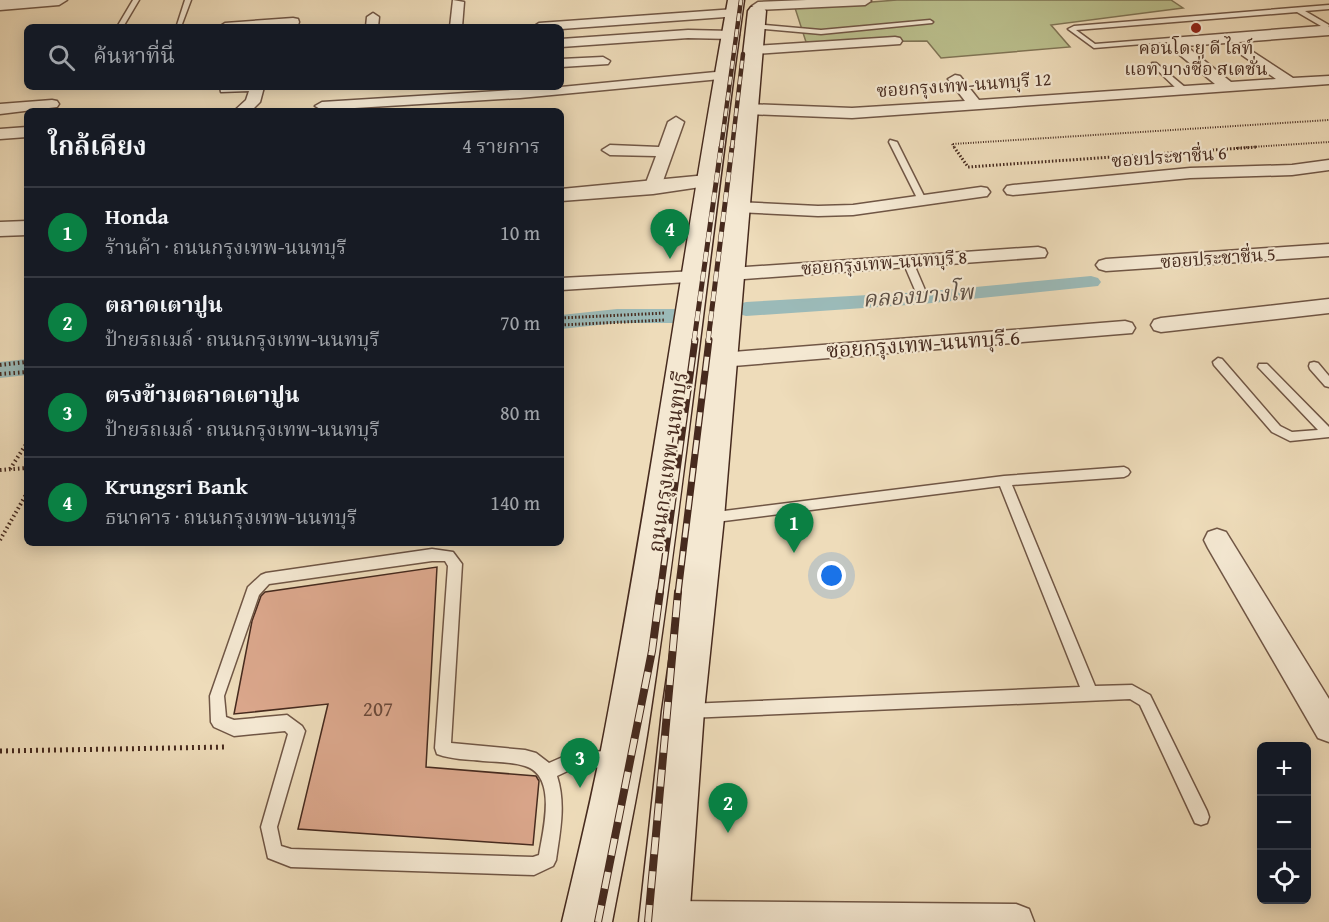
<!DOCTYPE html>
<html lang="th">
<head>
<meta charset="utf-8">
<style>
  :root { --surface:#171b24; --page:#20242c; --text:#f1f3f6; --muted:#9ea1a6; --line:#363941; --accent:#0b8043 }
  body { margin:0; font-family:"Gentium Book Plus","Noto Serif Thai",serif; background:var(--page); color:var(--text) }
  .controls { position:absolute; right:18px; bottom:18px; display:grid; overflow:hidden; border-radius:9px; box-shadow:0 3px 15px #0003 }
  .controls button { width:54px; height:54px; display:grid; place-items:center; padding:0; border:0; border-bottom:2px solid var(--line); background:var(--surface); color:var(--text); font:30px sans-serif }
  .you { position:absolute; left:832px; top:576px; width:21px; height:21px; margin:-15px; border:4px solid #fff; border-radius:50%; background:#1a73e8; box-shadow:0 0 0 9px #1a73e833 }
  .badge { display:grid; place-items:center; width:39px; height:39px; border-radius:50%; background:var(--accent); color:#fff; font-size:20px; font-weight:700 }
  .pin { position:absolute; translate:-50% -50px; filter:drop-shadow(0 2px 3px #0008) }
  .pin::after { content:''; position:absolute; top:32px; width:21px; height:18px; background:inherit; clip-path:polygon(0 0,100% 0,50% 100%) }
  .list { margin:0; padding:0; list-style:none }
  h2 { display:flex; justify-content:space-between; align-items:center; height:78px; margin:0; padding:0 24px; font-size:26px }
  h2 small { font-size:20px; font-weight:400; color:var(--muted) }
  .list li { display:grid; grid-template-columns:39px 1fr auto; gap:18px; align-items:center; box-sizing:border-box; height:90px; padding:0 24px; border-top:2px solid var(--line) }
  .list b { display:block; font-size:22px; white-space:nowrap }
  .list p { margin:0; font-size:20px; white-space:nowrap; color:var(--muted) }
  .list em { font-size:20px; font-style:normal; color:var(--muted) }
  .icon { flex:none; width:33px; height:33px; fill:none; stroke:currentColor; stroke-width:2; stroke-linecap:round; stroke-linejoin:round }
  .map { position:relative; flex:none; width:1329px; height:922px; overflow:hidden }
  .search { position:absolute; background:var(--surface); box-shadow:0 3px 15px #0003; left:24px; top:24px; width:540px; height:66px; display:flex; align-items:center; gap:15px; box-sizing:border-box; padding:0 21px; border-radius:9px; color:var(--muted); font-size:22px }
  .panel { position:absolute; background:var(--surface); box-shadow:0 3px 15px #0003; left:24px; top:108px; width:540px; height:438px; border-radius:9px }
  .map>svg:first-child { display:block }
  .green { fill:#bbc08e; stroke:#807556; stroke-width:1.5 }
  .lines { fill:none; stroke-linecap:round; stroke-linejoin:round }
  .canal { fill:#9bbab8; fill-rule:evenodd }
  .building { fill:#dba78c; stroke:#462a1e; stroke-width:1.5 }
  .service-casing { stroke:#705645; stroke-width:3 }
  .minor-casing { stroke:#705645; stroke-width:3 }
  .tertiary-casing { stroke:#705645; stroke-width:3 }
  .secondary-casing { stroke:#462a1e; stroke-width:3 }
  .path-far3 { stroke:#462a1e; stroke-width:2; stroke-dasharray:1 1.5; stroke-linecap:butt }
  .path-far2 { stroke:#462a1e; stroke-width:3; stroke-dasharray:1.5 2; stroke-linecap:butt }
  .path-far1 { stroke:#462a1e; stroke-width:4; stroke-dasharray:1.5 3; stroke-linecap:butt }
  .path { stroke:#462a1e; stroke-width:5; stroke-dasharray:2 4; stroke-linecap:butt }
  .service { fill:#f4e8d2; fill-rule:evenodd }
  .minor { fill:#f4e8d2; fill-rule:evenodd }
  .tertiary { fill:#f4e8d2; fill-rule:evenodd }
  .secondary { fill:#f4e8d2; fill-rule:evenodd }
  .rail-far3-casing { stroke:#462a1e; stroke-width:4.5 }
  .rail-far2-casing { stroke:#462a1e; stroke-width:5 }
  .rail-far1-casing { stroke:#462a1e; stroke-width:7 }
  .rail-casing { stroke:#462a1e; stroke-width:8 }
  .rail-far3 { stroke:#f4e8d2; stroke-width:3; stroke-dasharray:8; stroke-linecap:butt }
  .rail-far2 { stroke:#f4e8d2; stroke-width:4; stroke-dasharray:10; stroke-linecap:butt }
  .rail-far1 { stroke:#f4e8d2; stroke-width:4.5; stroke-dasharray:14; stroke-linecap:butt }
  .rail { stroke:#f4e8d2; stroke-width:6; stroke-dasharray:17; stroke-linecap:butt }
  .poi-dot { fill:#8f2418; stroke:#f4e8d2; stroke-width:2 }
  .labels { text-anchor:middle; stroke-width:4.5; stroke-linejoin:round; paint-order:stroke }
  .far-poi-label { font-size:18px; fill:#462a1e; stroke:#f4e8d2 }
  .far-street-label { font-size:18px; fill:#462a1e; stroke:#f4e8d2 }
  .street-label { font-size:21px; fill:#462a1e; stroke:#f4e8d2 }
  .near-number-label { font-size:21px; fill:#6b493a }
  .water-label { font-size:22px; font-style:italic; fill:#5b4e44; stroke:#f4e8d2 }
</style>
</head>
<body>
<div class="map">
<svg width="1329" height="922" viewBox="0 0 1329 922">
  <rect width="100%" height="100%" fill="#eedcba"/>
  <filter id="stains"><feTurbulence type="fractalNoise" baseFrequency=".00333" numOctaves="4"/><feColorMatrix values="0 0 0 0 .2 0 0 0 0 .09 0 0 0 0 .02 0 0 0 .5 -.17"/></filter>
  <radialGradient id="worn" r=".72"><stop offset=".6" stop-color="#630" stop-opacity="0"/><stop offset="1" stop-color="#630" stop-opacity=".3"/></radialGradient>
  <!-- green -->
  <path class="green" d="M897 0H1171L1183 8 1051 25 1070 47 941 58 927 41 806 42 795 8Z"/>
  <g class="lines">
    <!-- canal -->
    <g class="canal">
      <path d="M1091 276 1098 278 1101 282 1098 286 922 304 746 316 739 314 736 309 739 304 746 302 922 292Z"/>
      <path d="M617 309H683L690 311 693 316 690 321 683 323H617L561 329V315Z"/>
      <path d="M27 359V375L0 378V362Z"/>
    </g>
  </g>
  <!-- building -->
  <path class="building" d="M437 567 426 767 536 776 539 781 533 845 298 829 328 704 234 714 252 621 261 596 265 592Z"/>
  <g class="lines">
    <defs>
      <g id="service">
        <path d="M133 0H139L123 27H117Z"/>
        <path d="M185 0H191L182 24 177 25Z"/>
        <path d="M1329 5V9L1305 11 1329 25 1328 29 1094 48 1068 29 1074 26ZM1297 12 1321 26 1095 44 1076 30Z"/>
        <path d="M930 20 933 22 932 23 821 34 755 28 752 26 755 24 821 30Z"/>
        <path d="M1152 63H1156L1186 88V92H1180L1152 65Z"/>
        <path d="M890 140 897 142 926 200 925 202 918 200 889 142Z"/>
        <path d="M908 259 913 262 925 290 923 292 920 293 915 290 903 262Z"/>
        <path d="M1218 358 1222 359 1280 426 1292 432 1318 430 1258 367 1259 364H1267L1329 427V437L1290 441 1272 432 1214 365 1213 362Z"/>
        <path d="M1314 362 1318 363 1329 376V387L1325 386 1310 369 1309 366 1310 363Z"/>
        <path d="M1124 467 1128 469 1130 472 1128 475 1124 477 1012 485 1095 686 1132 685 1150 695 1207 811 1209 817 1207 823 1201 825 1195 823 1140 705 1130 699 688 718 683 716 680 711 683 706 688 704 1080 687 1000 486 708 523 704 522 702 518 704 514 708 513 1004 476Z"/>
        <path d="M432 549 453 552 462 564 451 743 525 750 536 753 549 763 574 752 615 751 621 753 623 759 621 765 615 767 574 768 557 776C566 804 560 831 556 860L553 866 534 875 291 867 268 858 261 827 288 734 285 731 234 736 214 727 211 722 210 696 248 587 261 575 266 573ZM432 561H445L448 566 435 748 437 754C453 760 467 759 483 761 497 762 512 762 525 766 558 776 543 830 539 855L533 857 291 849 281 846 277 827 305 731 302 726 287 715 234 720 226 717 224 696 259 595 269 584Z"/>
      </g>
      <g id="minor">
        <path d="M453 0 464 2 462 27H450Z"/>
        <path d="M807 0H870L871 1 865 5 758 10 752 6 758 2Z"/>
        <path d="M735 9 741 13 739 16 561 29V27H533L539 23Z"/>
        <path d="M373 13 379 17 378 27H366L367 17Z"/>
        <path d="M293 18 298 19 299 22 298 25 219 27 225 23Z"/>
        <path d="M1329 27V35L1186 46 1231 82 1276 79 1239 53 1237 50 1239 47 1244 46 1293 78 1329 76V84L852 118 747 114 739 109 747 104 852 108 965 101 948 79 955 75 960 76 979 100 1215 84 1169 46 1167 43 1169 40Z"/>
        <path d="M688 30 732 31 739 35 732 39 688 38 561 47V39Z"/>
        <path d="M895 37 900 38 902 41 900 44 753 54 746 50 753 46Z"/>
        <path d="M603 57 610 61 608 64 561 67V59Z"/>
        <path d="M726 71 731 72 733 75 731 78 520 98 322 110 315 106 322 102 561 87Z"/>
        <path d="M220 87H264L260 102 251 111H234L246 100 249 91 221 92Z"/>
        <path d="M52 100 57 101 59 104 57 107 0 114V104Z"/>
        <path d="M676 117 684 122 659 192H647L644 188 656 156 610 155 602 150 610 145 659 147 668 122Z"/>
        <path d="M27 127V137L0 139V129Z"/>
        <path d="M1329 160V170L1292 175 1190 178 1013 195 1007 194 1004 190 1007 186 1013 185 1190 168 1292 165Z"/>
        <path d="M981 187 987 188 990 192 987 196 853 215 818 216 736 212 730 211 727 207 730 203 736 202 818 206 853 205Z"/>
        <path d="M1329 244V256L1106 271 1099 269 1096 265 1099 261 1106 259Z"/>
        <path d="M1038 247 1045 249 1047 253 1045 257 731 280 724 278 721 274 724 270 731 268Z"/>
        <path d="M696 271 703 273 706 277 703 281 561 290V278Z"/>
        <path d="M1329 299V313L1161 332 1154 330 1151 325 1154 320 1161 318Z"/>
        <path d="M1125 321 1132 323 1135 328 1132 333 721 367 713 365 710 360 713 355 721 353Z"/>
        <path d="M1217 529 1226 532 1329 699V742L1318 738 1208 548 1204 540 1208 532Z"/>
        <path d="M664 901 1016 904 1029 909 1034 922H647L646 919 651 906Z"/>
      </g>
      <g id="tertiary">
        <path d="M0 0H67L59 5 0 10Z"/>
        <path d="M707 175 714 177 718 181 714 185 653 194 561 201V189Z"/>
        <path d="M27 221V235L0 236V222Z"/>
      </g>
      <g id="secondary">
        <path d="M728 0H744C710 243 685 486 648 729 638 793 624 858 612 922H562C577 858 593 794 605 729 651 487 684 243 728 0Z"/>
        <path d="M757 6 763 7 766 11 724 518 704 711 689 922H639L662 711 690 518 748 11 751 7Z"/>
      </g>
    </defs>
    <!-- service casing -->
    <use href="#service" class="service-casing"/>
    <!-- minor casing -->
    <use href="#minor" class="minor-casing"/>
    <!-- tertiary casing -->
    <use href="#tertiary" class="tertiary-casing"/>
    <!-- secondary casing -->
    <use href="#secondary" class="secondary-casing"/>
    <!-- path-far3 -->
    <g class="path-far3">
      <path d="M952 144 955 148"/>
      <path d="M953 144 1329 120"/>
      <path d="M1236 148 1329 142"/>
    </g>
    <!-- path-far2 -->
    <g class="path-far2">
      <path d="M954 147 968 167 1257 147"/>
      <path d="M561 318 665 313"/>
      <path d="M561 325 665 320"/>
    </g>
    <!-- path-far1 -->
    <g class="path-far1">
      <path d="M0 365 27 362"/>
      <path d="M0 374 27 372"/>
      <path d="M10 469 27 443"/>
      <path d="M0 470 27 468"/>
      <path d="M0 540 27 493"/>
    </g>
    <!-- path -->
    <path class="path" d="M0 751 227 747"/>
    <!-- service -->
    <use href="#service" class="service"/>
    <!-- minor -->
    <use href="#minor" class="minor"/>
    <!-- tertiary -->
    <use href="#tertiary" class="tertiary"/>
    <!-- secondary -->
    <use href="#secondary" class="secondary"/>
    <defs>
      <g id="rail-far3">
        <path d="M721 148 741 0"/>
        <path d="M732 148 743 54"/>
      </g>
      <g id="rail-far2">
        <path d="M694 341 721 147"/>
        <path d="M708 341 732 147"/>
      </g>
      <g id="rail-far1">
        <path d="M660 593 695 340"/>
        <path d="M678 593 709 340"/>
      </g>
      <g id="rail">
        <path d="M598 922 652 651 660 592"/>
        <path d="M648 922 678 592"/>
      </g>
    </defs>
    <!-- rail-far3 casing -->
    <use href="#rail-far3" class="rail-far3-casing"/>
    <!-- rail-far2 casing -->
    <use href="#rail-far2" class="rail-far2-casing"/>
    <!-- rail-far1 casing -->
    <use href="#rail-far1" class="rail-far1-casing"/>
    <!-- rail casing -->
    <use href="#rail" class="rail-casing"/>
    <!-- rail-far3 -->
    <use href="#rail-far3" class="rail-far3"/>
    <!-- rail-far2 -->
    <use href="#rail-far2" class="rail-far2"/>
    <!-- rail-far1 -->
    <use href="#rail-far1" class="rail-far1"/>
    <!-- rail -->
    <use href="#rail" class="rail"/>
  </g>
  <!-- markers -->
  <circle class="poi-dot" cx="1196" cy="28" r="6"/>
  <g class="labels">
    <!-- far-poi labels -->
    <g class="far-poi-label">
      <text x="1196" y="54">คอนโด ยู ดี ไลท์<tspan x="1196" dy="21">แอท บางซื่อ สเตชั่น</tspan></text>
    </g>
    <!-- far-street labels -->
    <g class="far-street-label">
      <text transform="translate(964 85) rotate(-4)" y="6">ซอยกรุงเทพ-นนทบุรี 12</text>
      <text transform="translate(1169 157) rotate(-4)" y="6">ซอยประชาชื่น 6</text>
      <text transform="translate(1218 258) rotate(-4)" y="6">ซอยประชาชื่น 5</text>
      <text transform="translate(884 263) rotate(-4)" y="6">ซอยกรุงเทพ-นนทบุรี 8</text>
    </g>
    <!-- street labels -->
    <g class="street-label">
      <text transform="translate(923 344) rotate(-4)" y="7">ซอยกรุงเทพ-นนทบุรี 6</text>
      <text transform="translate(668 462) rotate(-82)" y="7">ถนนกรุงเทพ-นนทบุรี</text>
    </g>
    <!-- near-number labels -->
    <g class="near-number-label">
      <text x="378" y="716">207</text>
    </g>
    <!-- water labels -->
    <g class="water-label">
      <text transform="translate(918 295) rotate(-4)" y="8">คลองบางโพ</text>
    </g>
  </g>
  <rect width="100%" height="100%" filter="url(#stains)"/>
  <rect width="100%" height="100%" fill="url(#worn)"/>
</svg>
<div class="controls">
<button>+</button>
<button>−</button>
<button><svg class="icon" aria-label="locate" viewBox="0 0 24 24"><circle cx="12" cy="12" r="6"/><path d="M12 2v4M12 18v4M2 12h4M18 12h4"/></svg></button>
</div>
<div class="you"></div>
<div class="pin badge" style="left:794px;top:553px">1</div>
<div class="pin badge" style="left:728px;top:833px">2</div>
<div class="pin badge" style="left:580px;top:788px">3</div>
<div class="pin badge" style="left:670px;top:259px">4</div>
<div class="search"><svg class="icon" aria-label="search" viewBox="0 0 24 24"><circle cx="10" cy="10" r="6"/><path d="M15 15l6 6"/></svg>ค้นหาที่นี่</div>
<section class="panel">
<h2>ใกล้เคียง<small>4 รายการ</small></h2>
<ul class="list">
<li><span class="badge">1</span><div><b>Honda</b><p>ร้านค้า · ถนนกรุงเทพ-นนทบุรี</p></div><em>10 m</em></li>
<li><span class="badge">2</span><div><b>ตลาดเตาปูน</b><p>ป้ายรถเมล์ · ถนนกรุงเทพ-นนทบุรี</p></div><em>70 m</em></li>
<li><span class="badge">3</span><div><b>ตรงข้ามตลาดเตาปูน</b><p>ป้ายรถเมล์ · ถนนกรุงเทพ-นนทบุรี</p></div><em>80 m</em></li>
<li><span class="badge">4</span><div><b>Krungsri Bank</b><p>ธนาคาร · ถนนกรุงเทพ-นนทบุรี</p></div><em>140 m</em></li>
</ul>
</section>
</div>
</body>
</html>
